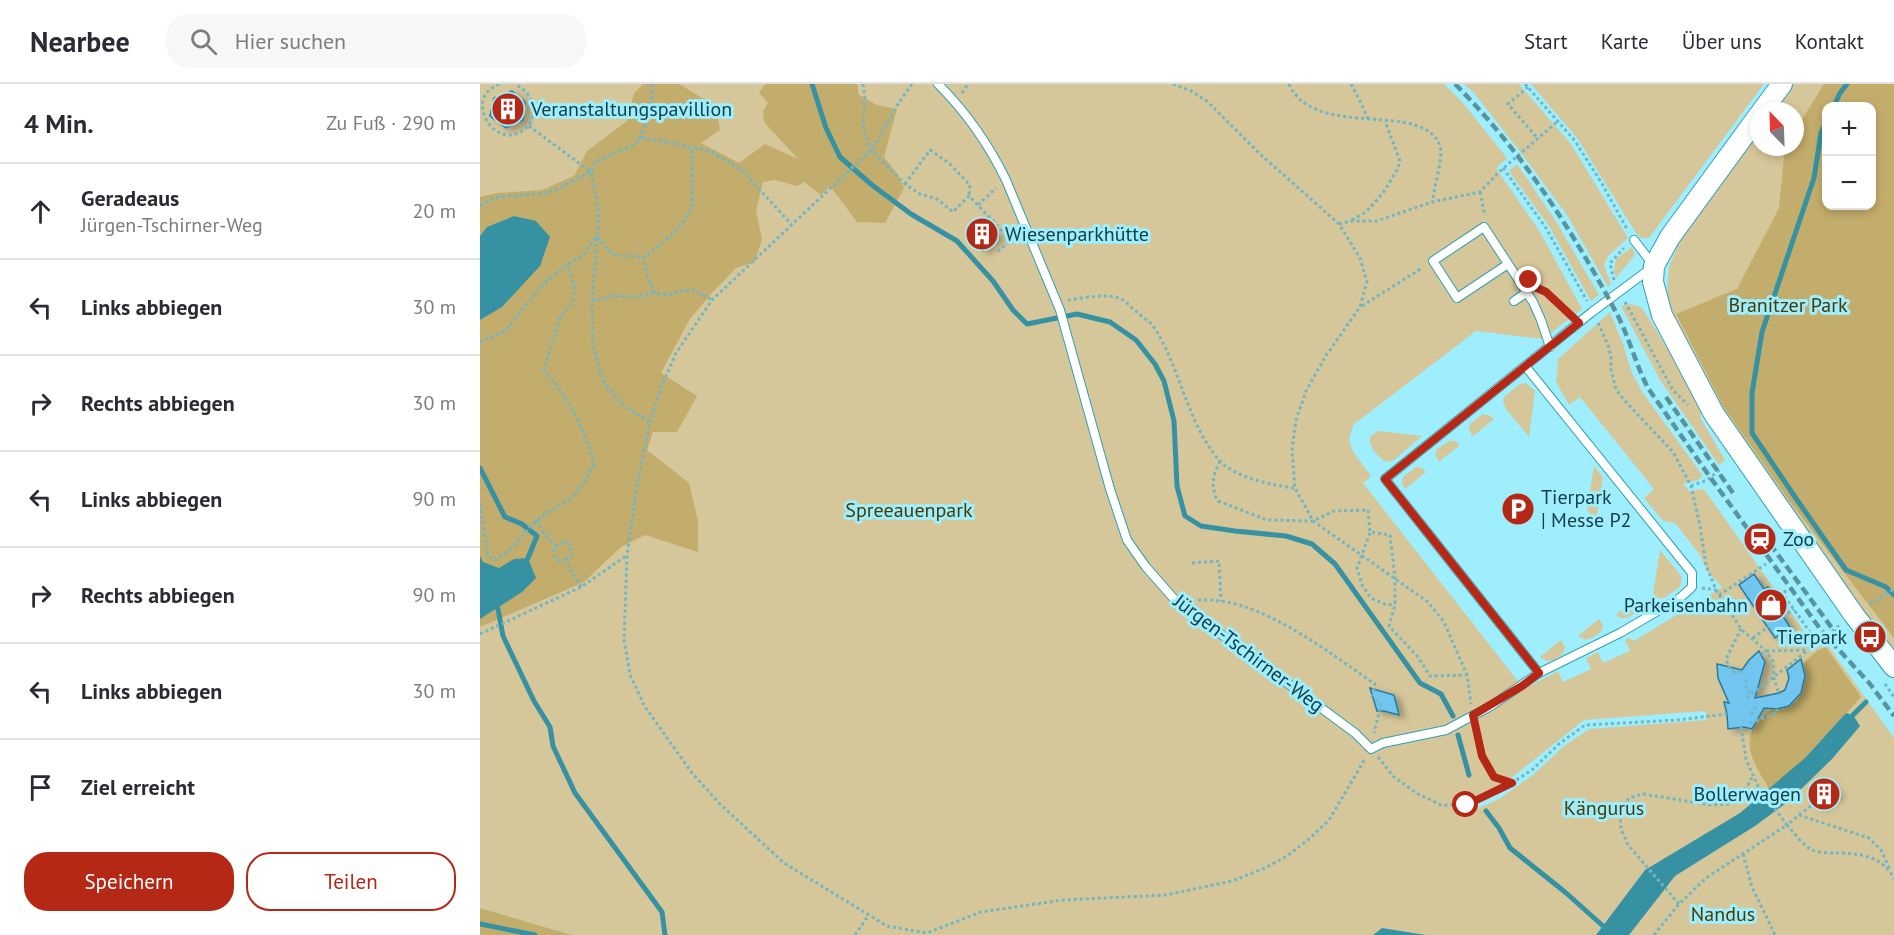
<!DOCTYPE html>
<html lang="de">
<head>
<meta charset="utf-8">
<style>
  :root { --surface:#fff; --page:#f7f7f7; --text:#2b2b33; --muted:#7c7c81; --line:#e1e1e2; --accent:#b52816 }
  body { margin:0; font-family:"PT Sans",sans-serif; background:var(--page); color:var(--text) }
  .controls { position:absolute; right:18px; top:18px; display:grid; overflow:hidden; border-radius:12px; box-shadow:0 3px 9px #0003 }
  .controls button { width:54px; height:54px; display:grid; place-items:center; padding:0; border:0; border-bottom:2px solid var(--line); background:var(--surface); color:var(--text); font:30px sans-serif }
  .compass { position:absolute; left:1270px; top:18px; width:54px; height:54px; border-radius:50%; background:var(--surface); box-shadow:0 3px 9px #0003; rotate:337deg }
  .stop { position:absolute; width:18px; height:18px; margin:-14px; border:4px solid #b52816; border-radius:50%; background:#fff }
  .stop.end { background:#b52816; border-color:#fff; box-shadow:0 2px 6px #0008 }
  .list { margin:0; padding:0; list-style:none }
  h2 { display:flex; justify-content:space-between; align-items:center; height:78px; margin:0; padding:0 24px; font-size:26px }
  h2 small { font-size:20px; font-weight:400; color:var(--muted) }
  .list li { display:grid; grid-template-columns:39px 1fr auto; gap:18px; align-items:center; box-sizing:border-box; height:96px; padding:0 24px; border-top:2px solid var(--line) }
  .list b { display:block; font-size:22px; white-space:nowrap }
  .list p { margin:0; font-size:20px; white-space:nowrap; color:var(--muted) }
  .list em { font-size:20px; font-style:normal; color:var(--muted) }
  .actions { display:flex; gap:12px; padding:18px 24px }
  .actions a { flex:1; padding:14px 0; border:2px solid var(--accent); border-radius:24px; text-align:center; font-size:21px; color:var(--accent) }
  .actions .main { background:var(--accent); color:#fff }
  .icon { flex:none; width:33px; height:33px; fill:none; stroke:currentColor; stroke-width:2; stroke-linecap:round; stroke-linejoin:round }
  .map { position:relative; flex:none; width:1414px; height:851px; overflow:hidden }
  header { display:flex; align-items:center; gap:36px; box-sizing:border-box; height:84px; padding:0 30px; background:var(--surface); border-bottom:2px solid var(--line) }
  header strong { font-size:28px }
  nav { display:flex; gap:33px; margin-inline-start:auto; font-size:21px }
  .search { width:420px; height:54px; background:var(--page); display:flex; align-items:center; gap:15px; box-sizing:border-box; padding:0 21px; border-radius:24px; color:var(--muted); font-size:22px }
  main { display:flex }
  aside { flex:1; background:var(--surface) }
  .map>svg:first-child { display:block }
  .green { fill:#d6c79a; fill-rule:evenodd }
  .forest { fill:#c3ad6c; fill-rule:evenodd }
  .water { fill:#3692a2 }
  .lines { fill:none; stroke-linecap:round; stroke-linejoin:round }
  .stream { stroke:#3692a2; stroke-width:5 }
  .building { fill:#72c5ee; stroke:#227ca2; stroke-width:1.5; filter:url(#shadow) }
  .service-casing { stroke:#309fb2; stroke-width:10 }
  .tertiary-casing { stroke:#309fb2; stroke-width:22 }
  .path { stroke:#72b6c3; stroke-width:3; stroke-dasharray:3 3; stroke-linecap:butt }
  .service { stroke:#fff; stroke-width:8 }
  .tertiary { stroke:#fff; stroke-width:20 }
  .rail { stroke:#57949f; stroke-width:4.5; stroke-dasharray:9 4.5; stroke-linecap:butt }
  .route { stroke:#b52816; stroke-width:8 }
  .labels { text-anchor:middle; stroke-width:6; stroke-linejoin:round; paint-order:stroke }
  .poi-label { font-size:20px; fill:#134048; stroke:#9feefd; text-anchor:start }
  .park-label { font-size:20px; fill:#493901; stroke:#9feefd }
  .street-label { font-size:20px; fill:#134048; stroke:#9feefd }
</style>
</head>
<body>
<header>
<strong>Nearbee</strong>
<div class="search"><svg class="icon" aria-label="search" viewBox="0 0 24 24"><circle cx="10" cy="10" r="6"/><path d="M15 15l6 6"/></svg>Hier suchen</div>
<nav><a>Start</a><a>Karte</a><a>Über uns</a><a>Kontakt</a></nav>
</header>
<main>
<aside>
<h2>4 Min.<small>Zu Fuß · 290 m</small></h2>
<ul class="list">
<li><svg class="icon" aria-label="ahead" viewBox="0 0 24 24"><path d="M12 20V5M6 11l6-6 6 6"/></svg><div><b>Geradeaus</b><p>Jürgen-Tschirner-Weg</p></div><em>20 m</em></li>
<li><svg class="icon" aria-label="left" viewBox="0 0 24 24"><path d="M17 20v-9H6M10 6l-5 5 5 5"/></svg><div><b>Links abbiegen</b></div><em>30 m</em></li>
<li><svg class="icon" aria-label="right" viewBox="0 0 24 24"><path d="M7 20v-9h11M14 6l5 5-5 5"/></svg><div><b>Rechts abbiegen</b></div><em>30 m</em></li>
<li><svg class="icon" aria-label="left" viewBox="0 0 24 24"><path d="M17 20v-9H6M10 6l-5 5 5 5"/></svg><div><b>Links abbiegen</b></div><em>90 m</em></li>
<li><svg class="icon" aria-label="right" viewBox="0 0 24 24"><path d="M7 20v-9h11M14 6l5 5-5 5"/></svg><div><b>Rechts abbiegen</b></div><em>90 m</em></li>
<li><svg class="icon" aria-label="left" viewBox="0 0 24 24"><path d="M17 20v-9H6M10 6l-5 5 5 5"/></svg><div><b>Links abbiegen</b></div><em>30 m</em></li>
<li><svg class="icon" aria-label="arrive" viewBox="0 0 24 24"><path d="M6 21V4h12l-3 4 3 4H6"/></svg><div><b>Ziel erreicht</b></div></li>
</ul>
<div class="actions"><a class="main">Speichern</a><a>Teilen</a></div>
</aside>
<div class="map">
<svg width="1414" height="851" viewBox="0 0 1414 851">
  <defs>
    <filter id="shadow"><feDropShadow dx="6" dy="3.5" stdDeviation="3" flood-color="#0004"/></filter>
  </defs>
  <rect width="100%" height="100%" fill="#9feefd"/>
  <!-- green -->
  <g class="green">
    <path d="M0 0H964L983 19 1027 74 1016 84 1060 148 1102 225 1063 255 996 247 873 341 869 356 873 368 891 392 883 399 1044 605 1078 587 1083 598 1111 585 1106 574 1118 568 1123 579 1150 567 1145 556 1148 554 1154 557 1242 503 1227 487 1220 471 1195 439 1183 437 1164 414 1174 405 1100 313 1089 321 1076 298 1078 275 1130 228 1143 260 1152 289 1163 309 1223 392 1218 396 1203 400 1209 407 1224 405 1336 564 1347 560 1414 654V851H92L0 824ZM1226 627V636L1109 645 1084 662 1053 691 1019 715 990 728 987 715 1025 699 1104 636Z"/>
    <path d="M984 0H1039L1091 60 1148 154 1128 172 1124 181 1131 200 1128 203 1087 131 1038 65 995 10Z"/>
    <path d="M1051 0H1284L1169 154H1161L1156 149 1098 55Z"/>
    <path d="M1314 0H1414V566L1375 516 1240 325 1191 227 1187 209 1188 195 1189 183 1199 159 1279 48V63H1315V27H1294ZM1346 22H1392V122H1346Z"/>
    <path d="M1037 80 1077 139 1119 211 1111 217 1069 142 1029 87Z"/>
    <path d="M1152 163 1155 171 1136 194 1134 187 1136 175Z"/>
    <path d="M1151 220 1161 223 1170 236 1221 320V335L1245 376 1239 381 1180 296 1141 222Z"/>
    <path d="M1046 299 1055 307 1049 353 1026 325 1023 318 1024 313 1040 300Z"/>
    <path d="M1003 330 1009 331 1014 335 993 352 989 346 990 340Z"/>
    <path d="M898 347 942 352 913 377 906 378C897 372 889 364 890 353Z"/>
    <path d="M969 357H975L980 361 959 378 956 372V366Z"/>
    <path d="M1114 382 1123 393 1116 437 1107 426Z"/>
    <path d="M936 383 942 384 946 388 925 405 922 399 923 393Z"/>
    <path d="M1180 466 1202 493 1200 503 1184 514H1178L1173 510Z"/>
    <path d="M1157 514 1161 520 1159 527C1150 532 1145 538 1136 531Z"/>
    <path d="M1119 535 1123 541 1121 548C1112 554 1107 559 1098 552Z"/>
    <path d="M1081 556 1085 563 1083 570C1075 575 1069 581 1060 573Z"/>
  </g>
  <!-- forest -->
  <g class="forest">
    <path d="M163 0H199L236 22 240 46 221 59 259 79 285 60 318 75 284 38 283 27 288 19 279 9 285 0H377L379 11 397 21 417 25 404 73 418 91 424 104 405 139 377 138 350 102 341 111 324 98 317 102 295 96 283 98 276 127 282 155 275 178 256 184 232 209 210 235 181 289 217 312 197 348H173L167 366 209 399 218 437V468L165 451 141 463 104 498 0 543V113L17 109 62 106 94 92 107 67 147 37 154 9Z"/>
    <path d="M1344 0H1414V554L1311 419 1243 322 1196 230 1257 205 1299 124 1305 63H1315V47ZM1392 22V122H1346V22Z"/>
    <path d="M1346 563 1381 613 1325 674 1289 705C1275 681 1257 656 1282 634 1285 631 1289 627 1292 625 1295 624 1299 625 1302 625 1324 619 1326 598 1322 580L1337 567Z"/>
    <path d="M0 824 92 851H0Z"/>
  </g>
  <!-- water -->
  <g class="water">
    <path d="M34 132 56 137 70 153 60 182 22 223 0 236V152L7 143Z"/>
    <path d="M0 472 3 478 19 484 34 475 48 474 56 494 42 508 0 535Z"/>
    <path d="M1366 629 1373 631 1380 642 1352 675 1309 717 1275 742 1195 792 1149 851H1116L1165 786 1260 729 1325 674Z"/>
    <path d="M902 844 946 851H893Z"/>
  </g>
  <g class="lines">
    <!-- stream -->
    <g class="stream">
      <path d="M332 0 346 44 360 73 392 101 431 130 477 157 513 197 533 226 547 240 597 230 630 238 656 256 675 280 684 297 694 337 697 402 705 432 721 442 755 447 806 452 832 460 855 480 940 599 961 610 973 632"/>
      <path d="M1354 22 1360 9 1367 0"/>
      <path d="M1346 38 1341 49 1334 94 1282 248 1272 309V349L1317 416 1366 486 1406 503 1414 511"/>
      <path d="M0 384 25 433 42 440 57 452 48 474"/>
      <path d="M18 525 23 552 54 617 70 643 73 662 95 709 182 828 185 851"/>
      <path d="M1373 631 1386 618"/>
      <path d="M978 651 989 691"/>
      <path d="M1006 727 1019 744 1030 764 1085 808 1123 842"/>
      <path d="M0 840 55 851"/>
    </g>
  </g>
  <!-- building -->
  <g class="building">
    <path d="M32 7 45 18 43 36 26 44 10 32 14 14Z"/>
    <path d="M502 134 519 152 503 167 486 148Z"/>
    <path d="M1274 490 1284 505 1288 503 1296 514 1293 517 1310 543 1295 554 1259 501Z"/>
    <path d="M1279 567 1285 578 1275 614 1299 609 1305 606 1309 594 1307 586 1321 575 1325 592 1321 609 1309 622 1297 625 1284 624 1272 645 1264 643 1248 645 1247 630 1244 618 1249 619 1238 594 1237 580 1262 586 1269 576Z"/>
    <path d="M890 604 914 611 919 631 904 627H897Z"/>
    <path d="M1349 697 1358 710 1340 724 1330 711Z"/>
  </g>
  <g class="lines">
    <defs>
      <g id="service">
        <path d="M458 0C485 27 509 61 526 96L580 226 630 405 647 456 666 483 695 516 875 649 891 665 903 659 966 646 1011 622 1059 589"/>
        <path d="M1028 180 977 214 953 177 1004 143 1053 218 1061 236 1070 263"/>
        <path d="M1034 217 1046 209"/>
        <path d="M1046 283 1212 489V503L1200 514 1140 549 1059 589 905 395 1112 228 1174 182 1154 156"/>
      </g>
      <g id="tertiary">
        <path d="M1282 27 1302 0"/>
        <path d="M1279 31 1190 153 1174 182 1173 198 1182 231 1234 330 1374 531 1414 583"/>
      </g>
    </defs>
    <!-- service casing -->
    <use href="#service" class="service-casing"/>
    <!-- tertiary casing -->
    <use href="#tertiary" class="tertiary-casing"/>
    <!-- path -->
    <g class="path">
      <path d="M19 0C13 3 5 8 3 16 0 27 8 43 18 48 35 57 54 44 53 25 52 12 45 6 35 0"/>
      <path d="M383 0 385 13 383 44 391 66 425 100 440 110 457 115 473 128 489 112 531 156 517 168"/>
      <path d="M432 0 416 23 397 58 391 66 232 216 196 269 181 304 170 338 156 406 147 472 144 555 150 591 165 623 212 689 240 720 304 779 407 842 447 849 501 828 583 816 686 811 752 797 785 784 807 772 829 755 849 736 885 675"/>
      <path d="M693 0 711 7 728 18 780 70 859 140 880 174 887 198 880 223 845 273 826 307 816 336 812 366 815 404 833 437 948 518 964 538 987 591 991 620"/>
      <path d="M809 0C834 57 943 15 960 62 964 73 953 105 953 117"/>
      <path d="M871 0 881 19 888 35"/>
      <path d="M1045 0 1095 57 1121 98 1147 145"/>
      <path d="M1048 3 1028 20 1058 55"/>
      <path d="M482 9 488 0"/>
      <path d="M49 42 111 88 119 129 112 217 113 260 119 285 125 300 144 322 170 338"/>
      <path d="M161 53 230 67 262 86 311 140"/>
      <path d="M1023 84 1066 144 1107 217"/>
      <path d="M425 100 450 66 469 79 490 101 489 112"/>
      <path d="M1000 108 1005 132"/>
      <path d="M498 121 516 104"/>
      <path d="M0 122C18 107 42 114 64 109 80 105 96 95 111 88L115 78 156 60 166 41 172 22V0"/>
      <path d="M872 136 886 128 903 109 917 86 920 77 905 37"/>
      <path d="M859 140 870 137H897L952 118 1000 108 1019 88 1078 37"/>
      <path d="M1134 196 1130 179 1144 164"/>
      <path d="M1060 205 1066 208 1089 230"/>
      <path d="M175 209 167 191 164 173C182 160 210 140 212 116 214 99 211 81 212 64"/>
      <path d="M588 216C604 214 629 208 643 216 648 219 652 225 657 228 662 233 670 237 674 243 701 285 706 337 739 376 753 393 794 402 815 404"/>
      <path d="M112 217 132 212 155 213 175 209 189 211 200 207 214 206 232 216"/>
      <path d="M1145 218 1193 306 1208 321"/>
      <path d="M882 222 942 184"/>
      <path d="M1118 239 1128 261 1131 273V286L1136 305 1143 315 1193 368 1211 402 1220 442 1226 481 1236 506 1261 545 1286 567 1293 577 1294 594 1299 610"/>
      <path d="M0 258 24 248 64 199 88 180 102 172 117 152 133 171 164 173"/>
      <path d="M740 377C733 391 730 403 738 417L787 436 833 437 854 427 888 426 890 448 910 451 915 494V521L909 542 938 573 950 592 987 591"/>
      <path d="M1211 402 1227 396 1242 384"/>
      <path d="M0 420 8 472 15 476C34 466 41 451 56 437 69 426 87 419 98 407 105 398 110 388 114 378 104 344 88 313 64 286L79 236 93 217 94 204 88 180"/>
      <path d="M57 436 64 449 76 462 74 466 75 473 80 477 85 476 101 503"/>
      <path d="M890 449 877 484 882 501 891 514 904 520 915 521"/>
      <path d="M76 462 82 459H88L91 465V471L85 476"/>
      <path d="M712 479 739 477 741 517"/>
      <path d="M1222 504 1236 506"/>
      <path d="M1305 506V513L1337 558"/>
      <path d="M1239 511 1286 480"/>
      <path d="M718 516C725 516 734 516 741 517 794 525 851 570 895 600L892 612 901 621 894 649"/>
      <path d="M1390 520 1414 505"/>
      <path d="M1303 533 1314 525"/>
      <path d="M0 550 101 503 146 472"/>
      <path d="M1273 554 1288 543"/>
      <path d="M1281 570 1286 567 1326 566"/>
      <path d="M1255 587 1250 586 1246 575 1261 545"/>
      <path d="M1255 590V587L1262 588"/>
      <path d="M1266 595V602L1271 612"/>
      <path d="M1405 600 1414 613"/>
      <path d="M1267 614 1360 541"/>
      <path d="M1271 630 1275 623 1274 619"/>
      <path d="M1270 639 1296 629 1297 625"/>
      <path d="M1261 643 1266 675 1278 702 1307 741 1319 731 1389 754 1401 766 1410 786"/>
      <path d="M996 644 1002 672 1014 693 1032 699"/>
      <path d="M898 673 913 692 936 709 961 721H986L1032 699 1053 685 1079 660 1105 641 1198 636 1247 630"/>
      <path d="M1319 731 1336 718"/>
      <path d="M1263 770 1272 803 1295 851"/>
      <path d="M1199 820 1148 761 1141 745 1140 726 1149 714 1163 710 1231 721 1250 720 1263 709 1273 692"/>
      <path d="M375 851 388 832"/>
      <path d="M1174 851 1199 820 1226 794 1307 741C1314 749 1321 759 1330 765 1337 769 1349 769 1358 769 1380 769 1404 773 1414 795"/>
    </g>
    <!-- service -->
    <use href="#service" class="service"/>
    <!-- tertiary -->
    <use href="#tertiary" class="tertiary"/>
    <!-- rail -->
    <g class="rail">
      <path d="M975 0C1042 67 1094 149 1138 232 1150 256 1156 281 1168 304L1230 393 1341 546 1390 600 1414 632"/>
      <path d="M1186 313 1253 409"/>
      <path d="M1290 460 1363 559"/>
    </g>
  </g>
  <g class="lines">
    <!-- route -->
    <path class="route" d="M986 721 1032 699 1014 693 1002 672 993 631 1042 602 1059 589 905 395 1099 239 1066 208 1053 202 1049 196"/>
  </g>
  <!-- icons -->
  <defs>
    <symbol id="building-disc" viewBox="-11 -11 22 22"><circle r="9.5" fill="#b52816" stroke="#9feefd"/><path d="M-4-6H4V6H1V3H-1V6H-4ZM-2.5-4.3h1.7v1.8h-1.7ZM.8-4.3h1.7v1.8H.8ZM-2.5-1h1.7V.8h-1.7ZM.8-1h1.7V.8H.8Z" fill="#fff"/></symbol>
    <symbol id="parking-disc" viewBox="-11 -11 22 22"><circle r="9.5" fill="#b52816" stroke="#9feefd"/><path d="M-3.5-5.5H1a3.5 3.5 0 0 1 0 7H-1V5.5H-3.5ZM-1-3.4V-.6H.8a1.4 1.4 0 0 0 0-2.8Z" fill="#fff"/></symbol>
    <symbol id="station-disc" viewBox="-11 -11 22 22"><circle r="9.5" fill="#b52816" stroke="#9feefd"/><path d="M-3-6H3Q5-6 5-4V2Q5 4 3 4L4.5 6H3L1.5 4h-3L-3 6H-4.5L-3 4Q-5 4-5 2V-4Q-5-6-3-6ZM-3.5-4v3h7v-3ZM-3.5 1v1.5H-2V1ZM2 1v1.5H3.5V1Z" fill="#fff"/></symbol>
    <symbol id="shop-disc" viewBox="-11 -11 22 22"><circle r="9.5" fill="#b52816" stroke="#9feefd"/><path d="M-5-2.5h2.3a2.7 3.5 0 0 1 5.4 0H5L5.5 6h-11ZM-1.5-2.5h3a1.5 2.3 0 0 0-3 0Z" fill="#fff"/></symbol>
    <symbol id="bus-disc" viewBox="-11 -11 22 22"><circle r="9.5" fill="#b52816" stroke="#9feefd"/><path d="M-5-6H5V4H4V6H2V4H-2V6H-4V4H-5ZM-3.5-4V0h7V-4ZM-3.5 1.2v1.5H-2V1.2ZM2 1.2v1.5H3.5V1.2Z" fill="#fff"/></symbol>
  </defs>
  <g fill-rule="evenodd">
    <use href="#building-disc" x="9" y="6" width="38" height="38"/>
    <use href="#building-disc" x="483" y="131" width="38" height="38"/>
    <use href="#parking-disc" x="1019" y="406" width="38" height="38"/>
    <use href="#station-disc" x="1261" y="436" width="38" height="38"/>
    <use href="#shop-disc" x="1272" y="502" width="38" height="38"/>
    <use href="#bus-disc" x="1371" y="534" width="38" height="38"/>
    <use href="#building-disc" x="1325" y="691" width="38" height="38"/>
  </g>
  <g class="labels">
    <!-- poi labels -->
    <g class="poi-label">
      <text x="51" y="32">Veranstaltungspavillion</text>
      <text x="525" y="157">Wiesenparkhütte</text>
      <text x="1061" y="420">Tierpark<tspan x="1061" dy="23">| Messe P2</tspan></text>
      <text x="1303" y="462">Zoo</text>
      <text x="1268" y="528" text-anchor="end">Parkeisenbahn</text>
      <text x="1367" y="560" text-anchor="end">Tierpark</text>
      <text x="1321" y="717" text-anchor="end">Bollerwagen</text>
    </g>
    <!-- park labels -->
    <g class="park-label">
      <text x="1308" y="228">Branitzer Park</text>
      <text x="429" y="433">Spreeauenpark</text>
      <text x="1124" y="731">Kängurus</text>
      <text x="1243" y="837">Nandus</text>
    </g>
    <!-- street labels -->
    <g class="street-label">
      <text transform="translate(769 569) rotate(37)" y="7">Jürgen-Tschirner-Weg</text>
    </g>
  </g>
</svg>
<div class="controls">
<button>+</button>
<button>−</button>
</div>
<svg class="compass" viewBox="-18 -18 36 36"><path d="M0-13l5 13h-10z" fill="#e53935"/><path d="M0 13l5-13h-10z" fill="#7c7c81"/></svg>
<div class="stop" style="left:986px;top:721px"></div>
<div class="stop end" style="left:1049px;top:196px"></div>
</div>
</main>
</body>
</html>
